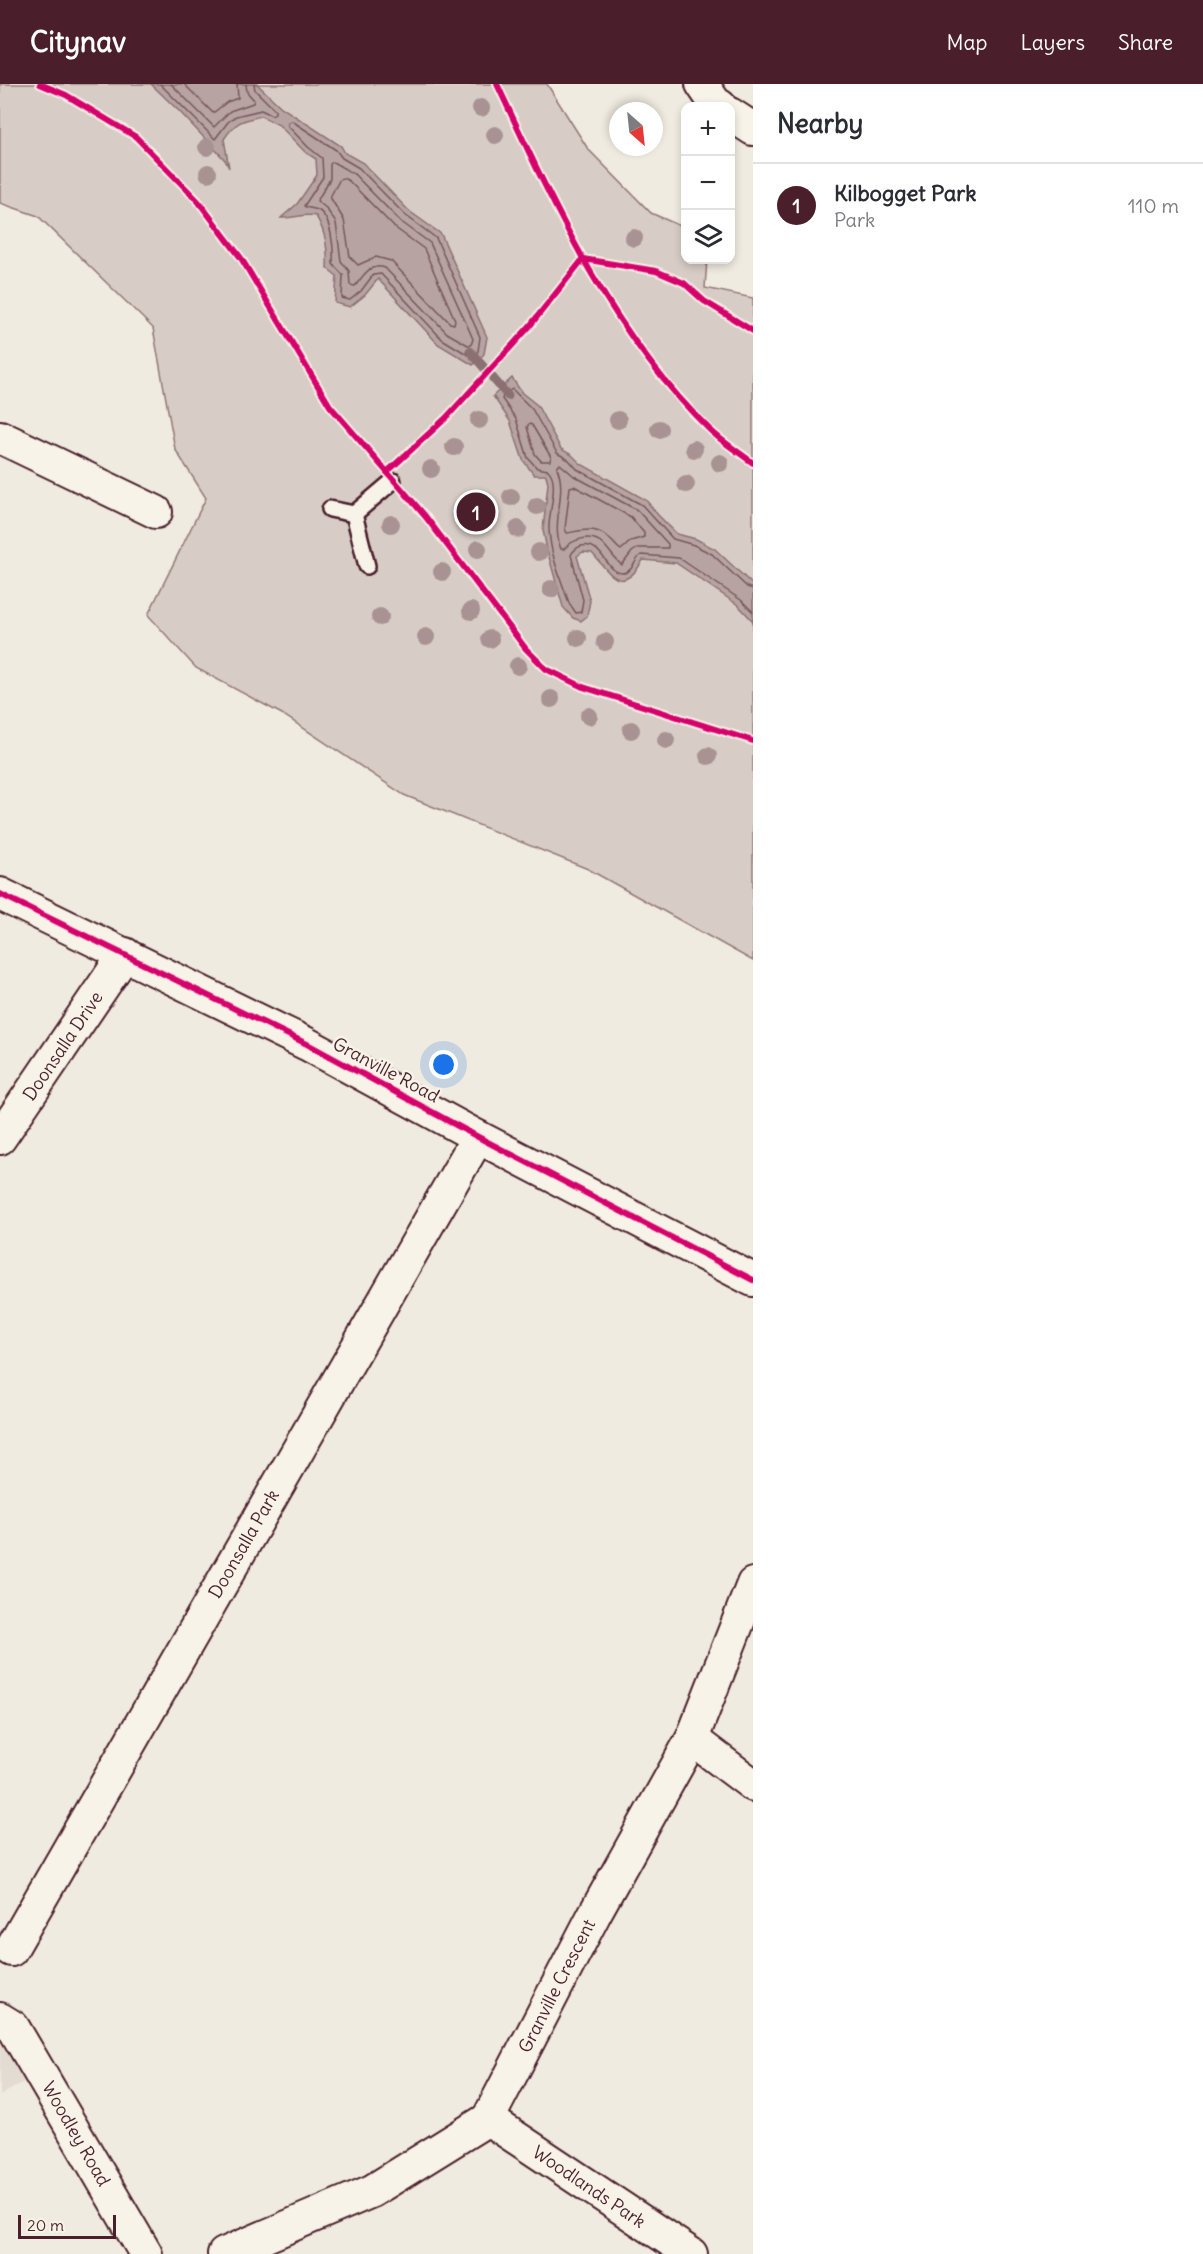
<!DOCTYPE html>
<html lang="en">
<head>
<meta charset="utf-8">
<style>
  :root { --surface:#fff; --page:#f7f7f7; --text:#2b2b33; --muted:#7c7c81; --line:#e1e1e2; --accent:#4a1f2b }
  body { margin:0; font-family:Delius,sans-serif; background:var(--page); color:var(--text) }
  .controls { position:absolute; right:18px; top:18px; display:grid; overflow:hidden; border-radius:12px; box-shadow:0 3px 9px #0003 }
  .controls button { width:54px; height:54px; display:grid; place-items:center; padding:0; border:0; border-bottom:2px solid var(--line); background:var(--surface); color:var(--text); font:30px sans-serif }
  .compass { position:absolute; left:609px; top:18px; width:54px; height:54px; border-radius:50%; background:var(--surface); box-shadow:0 3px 9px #0003; rotate:153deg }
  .scale { position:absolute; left:18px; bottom:15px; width:98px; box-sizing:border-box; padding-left:6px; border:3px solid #4a1f2b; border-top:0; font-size:16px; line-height:21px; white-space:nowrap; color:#4a1f2b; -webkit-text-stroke:4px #f7f3e8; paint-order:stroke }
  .you { position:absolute; left:444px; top:981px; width:21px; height:21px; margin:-15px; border:4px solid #fff; border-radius:50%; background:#1a73e8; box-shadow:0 0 0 9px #1a73e833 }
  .badge { display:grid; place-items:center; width:39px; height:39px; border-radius:50%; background:var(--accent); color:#fff; font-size:20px; font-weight:700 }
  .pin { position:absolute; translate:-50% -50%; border:3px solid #fff; box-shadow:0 2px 6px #0006 }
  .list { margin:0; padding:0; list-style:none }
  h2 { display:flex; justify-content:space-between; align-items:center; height:78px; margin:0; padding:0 24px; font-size:26px }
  h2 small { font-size:20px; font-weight:400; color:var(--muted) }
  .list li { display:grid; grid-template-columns:39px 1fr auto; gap:18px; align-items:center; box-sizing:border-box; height:84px; padding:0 24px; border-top:2px solid var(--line) }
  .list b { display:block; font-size:22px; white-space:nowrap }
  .list p { margin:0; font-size:20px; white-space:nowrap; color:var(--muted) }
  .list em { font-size:20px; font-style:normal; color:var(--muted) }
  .icon { flex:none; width:33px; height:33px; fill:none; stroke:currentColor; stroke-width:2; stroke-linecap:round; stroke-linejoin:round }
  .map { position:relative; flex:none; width:753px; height:2170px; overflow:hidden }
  header { display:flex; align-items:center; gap:36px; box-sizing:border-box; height:84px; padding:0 30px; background:var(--accent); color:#fff }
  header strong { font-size:28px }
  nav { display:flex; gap:33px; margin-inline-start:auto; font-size:21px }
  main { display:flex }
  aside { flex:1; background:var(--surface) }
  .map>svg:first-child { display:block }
  .built { fill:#e3dcd2 }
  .green { fill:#d8cdc6; stroke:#917678; stroke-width:1.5 }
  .water { fill:#b7a4a2; stroke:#8b6f72; stroke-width:1.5 }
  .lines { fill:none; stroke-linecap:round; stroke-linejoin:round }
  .shore { stroke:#76545b; stroke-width:1.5 }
  .stream { stroke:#8b6f72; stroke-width:9 }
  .service-casing { stroke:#4a1f2b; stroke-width:20 }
  .minor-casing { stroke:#4a1f2b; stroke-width:36 }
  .service { stroke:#f7f3e8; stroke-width:15 }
  .minor { stroke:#f7f3e8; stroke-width:32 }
  .cycleway-casing { stroke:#f7f3e8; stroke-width:10 }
  .cycleway { stroke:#d6006c; stroke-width:6 }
  .tree { fill:#a89292 }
  .labels { text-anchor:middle; stroke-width:5; stroke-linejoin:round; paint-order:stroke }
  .street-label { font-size:18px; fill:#4a1f2b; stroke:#f7f3e8 }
</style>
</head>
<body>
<header>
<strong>Citynav</strong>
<nav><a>Map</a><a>Layers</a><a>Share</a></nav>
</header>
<main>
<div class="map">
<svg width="753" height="2170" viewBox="0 0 753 2170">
  <rect width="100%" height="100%" fill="#f0ebe0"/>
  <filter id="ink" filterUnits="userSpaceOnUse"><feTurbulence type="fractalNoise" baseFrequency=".0167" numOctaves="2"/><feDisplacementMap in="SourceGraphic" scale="12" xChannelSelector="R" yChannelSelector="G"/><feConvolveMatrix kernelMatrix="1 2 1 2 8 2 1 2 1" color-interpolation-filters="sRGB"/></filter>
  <g filter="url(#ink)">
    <!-- built -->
    <path class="built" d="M0 1957 25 1997 0 2012Z"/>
    <!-- green -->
    <path class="green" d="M0 0H547L588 65 651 129 685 144 686 176H707L705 204 753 214V877L588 785 404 711 282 630 196 584 148 531 206 414 175 365 153 244 38 132 0 119Z"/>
    <!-- water -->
    <g class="water">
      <path d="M151 0H257L281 23 341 62 345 69 363 79 409 127 441 150 487 253 484 270 473 281 438 260 378 195 365 211 350 223 335 219 337 192 327 184C328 165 326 149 316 132 303 129 294 135 281 134L297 120 317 91 316 75 305 68 279 41 261 32C241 37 236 37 224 55L229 84 225 76 180 28Z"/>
      <path d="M512 294 522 309 537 321 561 365 572 371 581 380 646 416 658 431 677 450 696 455 715 465 753 501V537L738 521 676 479 643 476C622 512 611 491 592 469L583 468 577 472 590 517 587 532 581 537 573 534 563 523 547 466 543 446 548 399 546 391H534L523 376 510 337 493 312Z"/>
    </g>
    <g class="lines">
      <!-- shore -->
      <g class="shore">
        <path d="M160 0 215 55 228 38 236 32 261 26 272 31 275 29V26L255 6 254 0"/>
        <path d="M171 0 214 43 230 27 253 19 254 16 247 8 246 0"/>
        <path d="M184 0 213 29 227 18 238 14 237 0"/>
        <path d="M292 37 336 66 342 74 359 84 405 131 436 154 480 253 478 267 474 272H470L442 255 381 190 373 191 361 207 350 216 342 214 343 191 333 180C334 166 332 134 318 126 313 124 309 125 304 122L323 93 322 74 308 63 288 42V38Z"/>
        <path d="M333 78 354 90 400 137 430 159 470 248 473 255 471 261H468L447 249 385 184C370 179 364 191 355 202L350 201 349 187 341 177 336 139 326 124 317 117 330 95V80Z"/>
        <path d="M343 94 349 97 394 143 424 165 455 236 454 240 450 239 391 177 376 173 358 181 350 173 344 136 330 113 340 95Z"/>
        <path d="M529 340 532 341 551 373 550 377H541L535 370 527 343Z"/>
        <path d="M560 380 574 392 637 426 668 460V464H638L632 468 622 481C615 476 610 467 603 460 591 449 573 455 564 465H561C550 438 568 409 557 384Z"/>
        <path d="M574 402 631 433 644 449V453L631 457 621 466C615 462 612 456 606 452 594 442 580 447 567 449L565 445 570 403Z"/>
        <path d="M753 505 747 503 712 470 694 461 673 455 642 421 577 385 569 376 557 369 532 325 512 305 503 312 502 315 516 335 528 374 537 384 548 386C560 396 548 430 549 445 550 470 561 496 569 519L576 529 581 528 583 516 571 471C573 467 576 464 581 462 603 457 606 489 622 489 633 489 634 476 641 471L679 474 741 516 753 528"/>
      </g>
      <!-- stream -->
      <path class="stream" d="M470 267 508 312"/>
      <defs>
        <g id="service">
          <path d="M330 425 354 430 367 482"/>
          <path d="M354 430 393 397"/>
        </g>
        <g id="minor">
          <path d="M702 0 715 19 720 22"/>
          <path d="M730 30 753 45"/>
          <path d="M0 353 156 428"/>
          <path d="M0 810 307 960 478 1053 753 1196"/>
          <path d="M0 1054 125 870"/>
          <path d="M692 1655 753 1701"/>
          <path d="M11 1866 478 1053"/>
          <path d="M0 1935 13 1943 146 2170"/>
          <path d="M488 2035 691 2170"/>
          <path d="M224 2170 372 2107 488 2035 595 1829 692 1655 753 1500"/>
        </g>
      </defs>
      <!-- service casing -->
      <use href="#service" class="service-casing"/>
      <!-- minor casing -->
      <use href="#minor" class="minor-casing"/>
      <!-- service -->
      <use href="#service" class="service"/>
      <!-- minor -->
      <use href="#minor" class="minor"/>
      <defs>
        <g id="cycleway">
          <path d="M40 0 66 11 136 53 198 117 241 174 330 322 425 432 526 565 546 585 583 603 753 657"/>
          <path d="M497 0C554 122 611 250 709 345 722 358 739 368 753 379"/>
          <path d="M387 388 446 334 529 243 583 175 656 187 684 199 704 217 753 247"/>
          <path d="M0 810 307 960 478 1053 753 1196"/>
        </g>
      </defs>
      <!-- cycleway casing -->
      <use href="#cycleway" class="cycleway-casing"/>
      <!-- cycleway -->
      <use href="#cycleway" class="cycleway"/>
    </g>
    <!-- trees -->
    <g class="tree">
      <circle cx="481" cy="24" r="9"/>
      <circle cx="495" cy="51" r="9"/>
      <circle cx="207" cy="63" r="9"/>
      <circle cx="208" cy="89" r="9"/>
      <circle cx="634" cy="154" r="9"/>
      <circle cx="479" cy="336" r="9"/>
      <circle cx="618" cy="336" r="9"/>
      <circle cx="659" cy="345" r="9"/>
      <circle cx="454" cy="363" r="9"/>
      <circle cx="694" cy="365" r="9"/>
      <circle cx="720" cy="379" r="9"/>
      <circle cx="431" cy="385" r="9"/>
      <circle cx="686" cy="400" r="9"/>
      <circle cx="511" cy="413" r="9"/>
      <circle cx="537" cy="422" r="9"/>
      <circle cx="391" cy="440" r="9"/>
      <circle cx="518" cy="445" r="9"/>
      <circle cx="478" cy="465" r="9"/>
      <circle cx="539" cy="468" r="9"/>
      <circle cx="442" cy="488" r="9"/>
      <circle cx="551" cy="505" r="9"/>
      <circle cx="471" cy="527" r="9"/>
      <circle cx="380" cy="533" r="9"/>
      <circle cx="426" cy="553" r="9"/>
      <circle cx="578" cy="554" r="9"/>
      <circle cx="490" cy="555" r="9"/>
      <circle cx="605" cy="558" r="9"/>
      <circle cx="518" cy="582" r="9"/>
      <circle cx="551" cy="615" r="9"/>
      <circle cx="589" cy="632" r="9"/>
      <circle cx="631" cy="646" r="9"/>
      <circle cx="666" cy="656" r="9"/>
      <circle cx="708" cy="672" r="9"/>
    </g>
  </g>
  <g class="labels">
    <!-- street labels -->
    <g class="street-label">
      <text transform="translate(63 962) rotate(-56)" y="6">Doonsalla Drive</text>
      <text transform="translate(386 986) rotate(28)" y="6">Granville Road</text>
      <text transform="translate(244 1460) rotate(-60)" y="6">Doonsalla Park</text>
      <text transform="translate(557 1902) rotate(-63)" y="6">Granville Crescent</text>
      <text transform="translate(76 2050) rotate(60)" y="6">Woodley Road</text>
      <text transform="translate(589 2103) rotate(34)" y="6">Woodlands Park</text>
    </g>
  </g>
</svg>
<div class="controls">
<button>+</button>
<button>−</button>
<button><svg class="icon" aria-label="layers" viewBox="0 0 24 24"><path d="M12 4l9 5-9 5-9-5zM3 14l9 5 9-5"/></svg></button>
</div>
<svg class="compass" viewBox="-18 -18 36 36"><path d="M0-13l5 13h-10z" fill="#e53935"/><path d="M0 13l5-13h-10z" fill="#7c7c81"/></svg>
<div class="scale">20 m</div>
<div class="you"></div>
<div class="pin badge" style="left:476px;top:428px">1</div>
</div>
<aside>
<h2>Nearby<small></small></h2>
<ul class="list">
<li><span class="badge">1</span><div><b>Kilbogget Park</b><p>Park</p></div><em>110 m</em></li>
</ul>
</aside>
</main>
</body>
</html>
